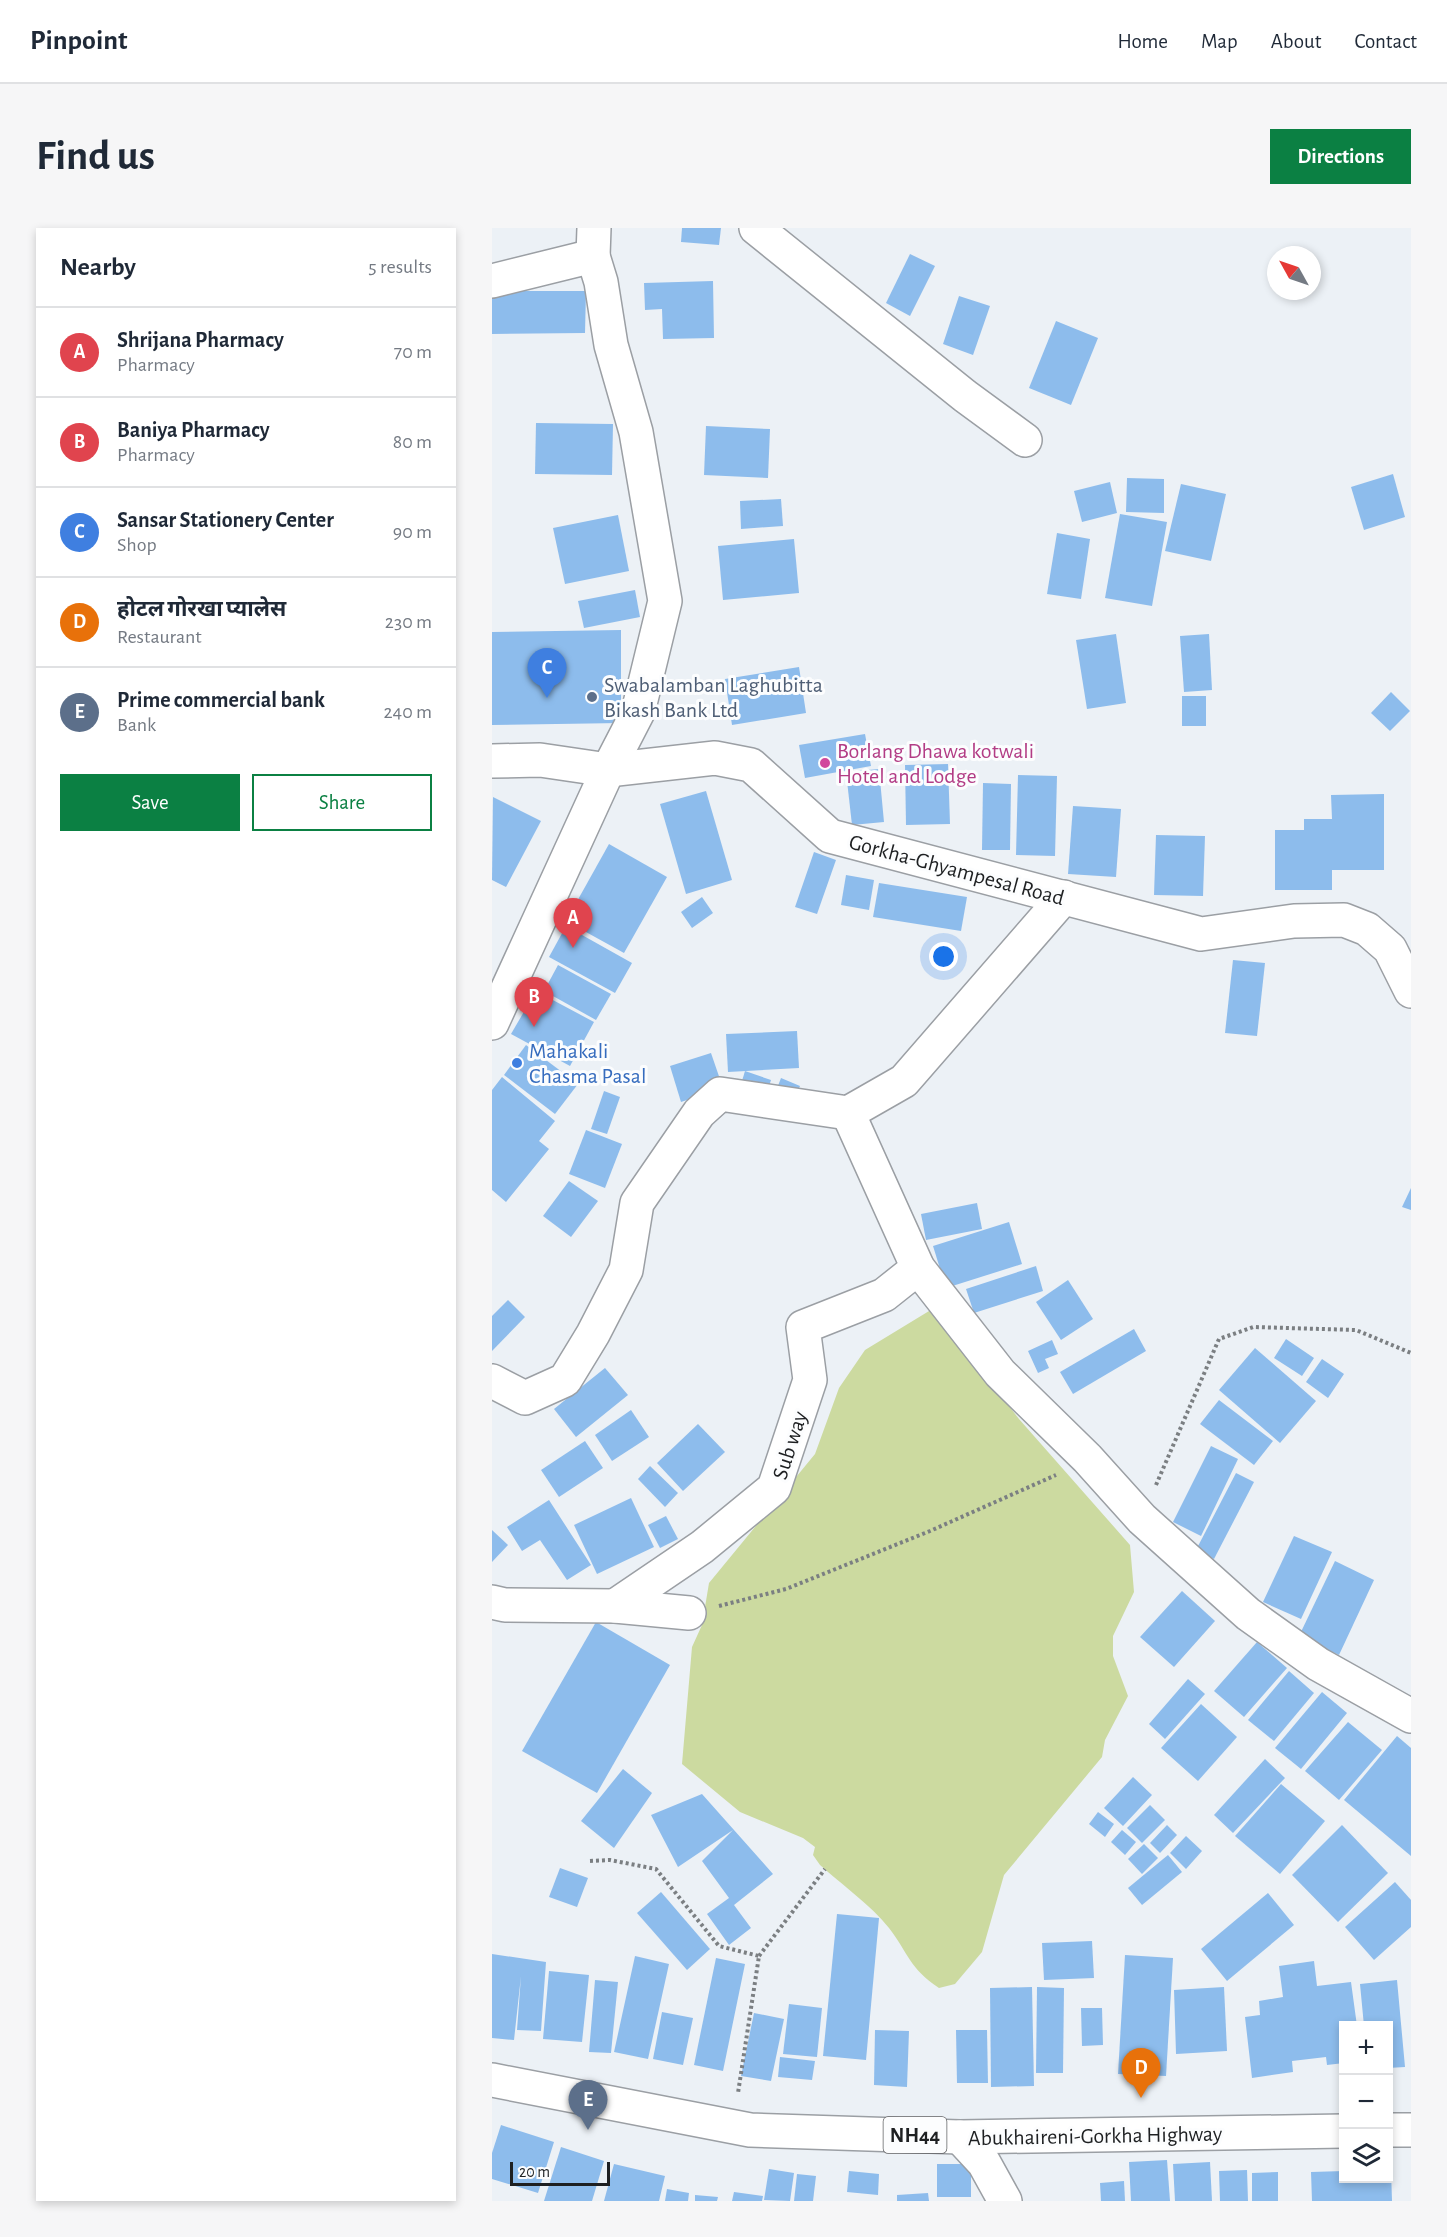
<!DOCTYPE html>
<html lang="en">
<head>
<meta charset="utf-8">
<style>
  :root { --surface:#fff; --page:#f6f6f7; --text:#1f2937; --muted:#747a83; --line:#e0e1e3; --accent:#0b8043 }
  body { margin:0; font-family:"Alegreya Sans","Noto Sans Devanagari",sans-serif; background:var(--page); color:var(--text) }
  .controls { position:absolute; right:18px; bottom:18px; display:grid; overflow:hidden; border-radius:0px; box-shadow:0 3px 9px #0003 }
  .controls button { width:54px; height:54px; display:grid; place-items:center; padding:0; border:0; border-bottom:2px solid var(--line); background:var(--surface); color:var(--text); font:30px sans-serif }
  .compass { position:absolute; left:775px; top:18px; width:54px; height:54px; border-radius:50%; background:var(--surface); box-shadow:0 3px 9px #0003; rotate:310deg }
  .scale { position:absolute; left:18px; bottom:15px; width:100px; box-sizing:border-box; padding-left:6px; border:3px solid #1e2022; border-top:0; font-size:16px; line-height:21px; white-space:nowrap; color:#1e2022; -webkit-text-stroke:4px #fcfdfe; paint-order:stroke }
  .you { position:absolute; left:452px; top:729px; width:21px; height:21px; margin:-15px; border:4px solid #fff; border-radius:50%; background:#1a73e8; box-shadow:0 0 0 9px #1a73e833 }
  .badge { display:grid; place-items:center; width:39px; height:39px; border-radius:50%; background:var(--accent); color:#fff; font-size:20px; font-weight:700 }
  .pin { position:absolute; translate:-50% -50px; filter:drop-shadow(0 2px 3px #0008) }
  .pin::after { content:''; position:absolute; top:32px; width:21px; height:18px; background:inherit; clip-path:polygon(0 0,100% 0,50% 100%) }
  .list { margin:0; padding:0; list-style:none }
  h2 { display:flex; justify-content:space-between; align-items:center; height:78px; margin:0; padding:0 24px; font-size:26px }
  h2 small { font-size:20px; font-weight:400; color:var(--muted) }
  .list li { display:grid; grid-template-columns:39px 1fr auto; gap:18px; align-items:center; box-sizing:border-box; height:90px; padding:0 24px; border-top:2px solid var(--line) }
  .list b { display:block; font-size:22px; white-space:nowrap }
  .list p { margin:0; font-size:20px; white-space:nowrap; color:var(--muted) }
  .list em { font-size:20px; font-style:normal; color:var(--muted) }
  .actions { display:flex; gap:12px; padding:18px 24px }
  .actions a { flex:1; padding:14px 0; border:2px solid var(--accent); border-radius:0px; text-align:center; font-size:21px; color:var(--accent) }
  .actions .main { background:var(--accent); color:#fff }
  .icon { flex:none; width:33px; height:33px; fill:none; stroke:currentColor; stroke-width:2; stroke-linecap:round; stroke-linejoin:round }
  .map { position:relative; flex:none; width:919px; height:1973px; overflow:hidden; border-radius:0px }
  header { display:flex; align-items:center; gap:36px; box-sizing:border-box; height:84px; padding:0 30px; background:var(--surface); border-bottom:2px solid var(--line) }
  header strong { font-size:28px }
  nav { display:flex; gap:33px; margin-inline-start:auto; font-size:21px }
  .intro { display:flex; align-items:center; justify-content:space-between; box-sizing:border-box; height:144px; padding:0 36px }
  h1 { margin:0; font-size:42px }
  .button { padding:15px 27px; border-radius:0px; background:var(--accent); color:#fff; font-size:21px; font-weight:700 }
  main { display:flex; gap:36px; padding:0 36px }
  aside { flex:1; background:var(--surface); border-radius:0px; box-shadow:0 3px 9px #0003 }
  .map>svg:first-child { display:block }
  .green { fill:#ccdaa0 }
  .building { fill:#8dbcec }
  .lines { fill:none; stroke-linecap:round; stroke-linejoin:round }
  .street-casing { stroke:#9b9fa4; stroke-width:36 }
  .secondary-casing { stroke:#9b9fa4; stroke-width:36 }
  .primary-casing { stroke:#9b9fa4; stroke-width:36 }
  .path { stroke:#7b7f82; stroke-width:4; stroke-dasharray:3 3; stroke-linecap:butt }
  .street { stroke:#fff; stroke-width:33 }
  .secondary { stroke:#fff; stroke-width:33 }
  .primary { stroke:#fff; stroke-width:33 }
  .service-dot { fill:#5c6f8a; stroke:#fcfdfe; stroke-width:2 }
  .hotel-dot { fill:#d1479c; stroke:#fcfdfe; stroke-width:2 }
  .shop-dot { fill:#3f7fe0; stroke:#fcfdfe; stroke-width:2 }
  .labels { text-anchor:middle; stroke-width:6; stroke-linejoin:round; paint-order:stroke }
  .shield { fill:#fcfdfe; stroke:#616264; stroke-width:1.5 }
  .shield-label { font-size:21px; font-weight:bold; fill:#1e2022 }
  .service-label { font-size:22px; fill:#4e5e75; stroke:#fcfdfe; text-anchor:start }
  .hotel-label { font-size:22px; fill:#b23c85; stroke:#fcfdfe; text-anchor:start }
  .street-label { font-size:22px; fill:#1e2022; stroke:#fcfdfe }
  .shop-label { font-size:22px; fill:#366cbe; stroke:#fcfdfe; text-anchor:start }
</style>
</head>
<body>
<header>
<strong>Pinpoint</strong>
<nav><a>Home</a><a>Map</a><a>About</a><a>Contact</a></nav>
</header>
<div class="intro"><h1>Find us</h1><a class="button">Directions</a></div>
<main>
<aside>
<h2>Nearby<small>5 results</small></h2>
<ul class="list">
<li><span class="badge" style="background:#e0444e">A</span><div><b>Shrijana Pharmacy</b><p>Pharmacy</p></div><em>70 m</em></li>
<li><span class="badge" style="background:#e0444e">B</span><div><b>Baniya Pharmacy</b><p>Pharmacy</p></div><em>80 m</em></li>
<li><span class="badge" style="background:#3f7fe0">C</span><div><b>Sansar Stationery Center</b><p>Shop</p></div><em>90 m</em></li>
<li><span class="badge" style="background:#e8710a">D</span><div><b>होटल गोरखा प्यालेस</b><p>Restaurant</p></div><em>230 m</em></li>
<li><span class="badge" style="background:#5c6f8a">E</span><div><b>Prime commercial bank</b><p>Bank</p></div><em>240 m</em></li>
</ul>
<div class="actions"><a class="main">Save</a><a>Share</a></div>
</aside>
<div class="map">
<svg width="919" height="1973" viewBox="0 0 919 1973">
  <rect width="100%" height="100%" fill="#ecf1f6"/>
  <!-- green -->
  <path class="green" d="M442 1080 527 1191 638 1317 642 1364 621 1408V1428L636 1468 613 1512 610 1529 512 1647 490 1724 463 1756 447 1760C417 1740 417 1726 397 1700 380 1678 349 1656 328 1637L321 1627 323 1619 311 1610 248 1584 190 1536 200 1419 210 1397 217 1355 323 1226 347 1160 373 1122Z"/>
  <!-- building -->
  <g class="building">
    <path d="M190 0H229L227 17 189 14Z"/>
    <path d="M418 26 443 38 418 88 394 75Z"/>
    <path d="M221 53 222 110 171 111 170 81 153 82 152 55Z"/>
    <path d="M0 63H94L93 105 0 106Z"/>
    <path d="M467 68 498 78 481 127 451 116Z"/>
    <path d="M564 93 606 110 579 177 537 160Z"/>
    <path d="M44 195 121 196 120 247 43 246Z"/>
    <path d="M214 198 278 201 276 250 212 247Z"/>
    <path d="M901 246 913 289 872 302 859 259Z"/>
    <path d="M635 250 672 251V285L634 284Z"/>
    <path d="M618 254 625 285 590 294 582 263Z"/>
    <path d="M689 256 734 266 719 333 673 323Z"/>
    <path d="M289 271 291 298 249 301 248 273Z"/>
    <path d="M628 286 675 294 660 378 613 370Z"/>
    <path d="M126 287 137 343 73 356 61 300Z"/>
    <path d="M565 305 598 311 589 371 555 366Z"/>
    <path d="M302 311 307 365 231 372 226 318Z"/>
    <path d="M143 362 148 389 92 400 86 373Z"/>
    <path d="M129 402V495L0 497V404Z"/>
    <path d="M624 406 634 475 595 481 584 412Z"/>
    <path d="M717 406 720 462 692 464 688 408Z"/>
    <path d="M307 439 314 485 240 497 233 451Z"/>
    <path d="M899 464 918 483 898 503 879 485Z"/>
    <rect x="690" y="468" width="24" height="30"/>
    <path d="M373 506 379 538 313 550 307 517Z"/>
    <path d="M456 536 458 596 414 597 413 537Z"/>
    <path d="M387 541 392 594 360 597 354 544Z"/>
    <path d="M526 547 565 548 563 628 524 627Z"/>
    <path d="M491 555 519 556 518 622H490Z"/>
    <path d="M214 563 240 652 194 666 168 576Z"/>
    <path d="M892 566V642H840V662H783V602H812V591H840L839 567Z"/>
    <path d="M1 569 49 593 14 659 0 652Z"/>
    <path d="M581 578 629 581 624 649 576 646Z"/>
    <path d="M664 607 713 608 711 668 662 667Z"/>
    <path d="M117 616 175 649 132 725 74 693Z"/>
    <path d="M322 624 344 632 325 686 303 679Z"/>
    <path d="M354 647 382 652 377 682 349 677Z"/>
    <path d="M387 655 475 669 469 703 381 689Z"/>
    <path d="M210 669 221 685 200 700 189 684Z"/>
    <path d="M74 698 140 735 123 765 57 729Z"/>
    <path d="M741 732 773 735 765 808 733 805Z"/>
    <path d="M66 737 119 766 104 792 52 763Z"/>
    <path d="M44 763 102 794 78 838 19 806Z"/>
    <path d="M305 803 307 840 236 844 234 806Z"/>
    <path d="M34 817 86 856 63 886 12 847Z"/>
    <path d="M219 825 231 860 189 874 178 838Z"/>
    <path d="M253 843 279 852 272 875 246 866Z"/>
    <path d="M10 849 63 893 47 913 57 921 14 974 0 962V862Z"/>
    <path d="M289 850 308 858 297 883 279 876Z"/>
    <path d="M112 863 128 869 115 906 99 901Z"/>
    <path d="M94 902 130 916 113 960 77 946Z"/>
    <path d="M77 953 106 973 79 1009 51 988Z"/>
    <path d="M919 960V982L910 979Z"/>
    <path d="M485 975 490 1001 434 1012 429 986Z"/>
    <path d="M517 994 530 1036 454 1060 441 1018Z"/>
    <path d="M544 1038 551 1063 482 1085 474 1061Z"/>
    <path d="M576 1052 601 1091 569 1112 544 1074Z"/>
    <path d="M16 1072 33 1089 0 1123V1088Z"/>
    <path d="M642 1101 654 1123 581 1166 568 1144Z"/>
    <path d="M794 1111 822 1130 810 1148 782 1130Z"/>
    <path d="M560 1112 566 1126 553 1131 557 1140 546 1145 536 1123Z"/>
    <path d="M763 1120 824 1173 788 1215 727 1162Z"/>
    <path d="M830 1131 852 1146 836 1170 814 1154Z"/>
    <path d="M113 1140 136 1167 84 1209 62 1181Z"/>
    <path d="M727 1172 781 1213 762 1237 708 1196Z"/>
    <path d="M139 1182 157 1209 120 1233 103 1207Z"/>
    <path d="M206 1196 233 1224 191 1263 165 1235Z"/>
    <path d="M93 1213 111 1240 67 1269 49 1242Z"/>
    <path d="M719 1218 746 1231 709 1308 681 1294Z"/>
    <path d="M158 1238 186 1265 173 1279 146 1251Z"/>
    <path d="M744 1245 762 1254 722 1331 704 1322Z"/>
    <path d="M139 1270 162 1319 105 1346 82 1297Z"/>
    <path d="M57 1272 99 1337 75 1352 48 1312 30 1323 15 1299Z"/>
    <path d="M174 1288 186 1311 168 1320 156 1297Z"/>
    <path d="M0 1302 16 1317 0 1334Z"/>
    <path d="M802 1308 840 1324 809 1391 771 1374Z"/>
    <path d="M843 1333 882 1352 847 1427 807 1408Z"/>
    <path d="M690 1363 723 1393 682 1439 648 1409Z"/>
    <path d="M104 1394 178 1437 105 1565 30 1523Z"/>
    <path d="M765 1414 795 1440 752 1489 722 1463Z"/>
    <path d="M797 1443 822 1465 782 1513 756 1492Z"/>
    <path d="M696 1451 713 1466 673 1511 657 1496Z"/>
    <path d="M830 1464 855 1485 809 1541 783 1520Z"/>
    <path d="M709 1476 745 1509 706 1553 669 1520Z"/>
    <path d="M856 1494 890 1522 847 1572 813 1543Z"/>
    <path d="M905 1508 919 1520V1628L852 1572Z"/>
    <path d="M773 1531 793 1550 741 1605 722 1587Z"/>
    <path d="M131 1541 160 1565 122 1620 89 1593Z"/>
    <path d="M641 1549 660 1567 631 1598 612 1580Z"/>
    <path d="M789 1556 833 1593 788 1646 743 1608Z"/>
    <path d="M210 1566 281 1646 242 1677 259 1700 237 1717 215 1686 237 1670 210 1633 241 1602 186 1639 159 1587Z"/>
    <path d="M658 1577 673 1592 650 1615 635 1600Z"/>
    <path d="M606 1584 622 1596 613 1609 597 1596Z"/>
    <path d="M675 1597 685 1607 668 1625 658 1615Z"/>
    <path d="M850 1597 896 1645 846 1694 800 1647Z"/>
    <path d="M630 1602 644 1614 633 1627 619 1614Z"/>
    <path d="M694 1608 710 1623 694 1641 678 1625Z"/>
    <path d="M652 1616 666 1630 650 1646 636 1631Z"/>
    <path d="M676 1627 690 1644 650 1677 636 1660Z"/>
    <path d="M68 1640 96 1650 85 1679 57 1669Z"/>
    <path d="M903 1654 919 1672V1699L882 1732 853 1699Z"/>
    <path d="M169 1664 218 1721 195 1742 145 1685Z"/>
    <path d="M776 1665 802 1697 735 1753 709 1721Z"/>
    <path d="M345 1686 387 1690 374 1832 331 1828Z"/>
    <path d="M600 1713 602 1750 552 1752 550 1715Z"/>
    <path d="M0 1726 54 1734 49 1803 25 1802 29 1748 22 1812 0 1810Z"/>
    <path d="M633 1727 681 1730 674 1848 626 1846Z"/>
    <path d="M143 1728 177 1736 156 1831 122 1824Z"/>
    <path d="M224 1730 253 1736 231 1843 202 1837Z"/>
    <path d="M822 1733 825 1758 859 1754 865 1798H852V1835L835 1837 834 1829 800 1833 801 1844 760 1850 753 1789 768 1787 767 1773 791 1769 787 1738Z"/>
    <path d="M57 1743 97 1747 90 1814 51 1811Z"/>
    <path d="M103 1752 126 1754 119 1825 97 1824Z"/>
    <path d="M905 1752 913 1839 896 1840V1798H872L868 1756Z"/>
    <path d="M540 1759 542 1858 499 1859 498 1760Z"/>
    <path d="M545 1759 572 1760 571 1845H544Z"/>
    <path d="M732 1759 735 1823 684 1826 682 1762Z"/>
    <path d="M297 1776 330 1780 325 1829 291 1826Z"/>
    <path d="M589 1780H610L611 1817 590 1818Z"/>
    <path d="M170 1784 201 1790 191 1837 161 1831Z"/>
    <path d="M262 1785 292 1791 279 1853 249 1848Z"/>
    <path d="M383 1802 417 1803 415 1859 382 1857Z"/>
    <path d="M464 1802H495L496 1855H465Z"/>
    <path d="M288 1829 323 1833 320 1852 286 1849Z"/>
    <path d="M9 1897 62 1914 46 1965 0 1951V1925Z"/>
    <path d="M69 1919 112 1933 100 1973H52Z"/>
    <path d="M675 1932 678 1973H639L637 1934Z"/>
    <path d="M718 1934 720 1973H683L681 1936Z"/>
    <path d="M122 1936 173 1948 167 1973H112Z"/>
    <rect x="445" y="1936" width="34" height="33"/>
    <path d="M277 1941 302 1945 298 1973 272 1972Z"/>
    <path d="M755 1942 756 1973H728L727 1943Z"/>
    <path d="M896 1942H899L900 1973H820L819 1944 852 1943V1950H896Z"/>
    <path d="M357 1943 387 1946 386 1967 355 1964Z"/>
    <path d="M786 1944V1973H760V1945Z"/>
    <path d="M305 1946 324 1948 321 1973H302Z"/>
    <path d="M632 1953 633 1973H609L608 1955Z"/>
    <path d="M175 1961 197 1965 196 1973H173Z"/>
    <path d="M242 1964 271 1968 270 1973H240Z"/>
    <path d="M436 1965 437 1973H405V1967Z"/>
    <path d="M203 1967 226 1969 225 1973H203Z"/>
  </g>
  <g class="lines">
    <defs>
      <g id="street">
        <path d="M264 0 473 168 533 212"/>
        <path d="M101 28 102 0"/>
        <path d="M0 53 101 28 109 54 119 117 144 204 173 373 146 484 116 542"/>
        <path d="M356 885 426 1040 508 1145 595 1230 650 1291 756 1386 826 1436 919 1488"/>
        <path d="M0 1153 33 1170 73 1152 101 1106 134 1042 145 975 207 885 228 866 356 885 412 853 572 669"/>
        <path d="M0 1374 13 1377 123 1378 197 1385"/>
        <path d="M123 1378 210 1319 282 1260 318 1152 311 1099 392 1067 426 1040"/>
        <path d="M468 1909 492 1935 513 1973"/>
      </g>
      <g id="secondary">
        <path d="M0 533 48 532 116 542 223 530 259 537 338 608 709 706 802 693 852 692 875 701 898 721 919 763"/>
        <path d="M0 795 116 542"/>
      </g>
      <g id="primary">
        <path d="M0 1852 258 1902 468 1909 852 1903"/>
        <path d="M896 1902H919"/>
      </g>
    </defs>
    <!-- street casing -->
    <use href="#street" class="street-casing"/>
    <!-- secondary casing -->
    <use href="#secondary" class="secondary-casing"/>
    <!-- primary casing -->
    <use href="#primary" class="primary-casing"/>
    <!-- path -->
    <g class="path">
      <path d="M664 1257 727 1111 761 1099 864 1102 919 1125"/>
      <path d="M227 1378 294 1361 438 1303 564 1247"/>
      <path d="M98 1633 118 1632 164 1641 227 1718 267 1728 246 1865"/>
      <path d="M267 1728 333 1641"/>
    </g>
    <!-- street -->
    <use href="#street" class="street"/>
    <!-- secondary -->
    <use href="#secondary" class="secondary"/>
    <!-- primary -->
    <use href="#primary" class="primary"/>
  </g>
  <!-- markers -->
  <circle class="service-dot" cx="100" cy="469" r="6"/>
  <circle class="hotel-dot" cx="333" cy="535" r="6"/>
  <circle class="shop-dot" cx="25" cy="835" r="6"/>
  <g class="labels">
    <!-- shield labels -->
    <rect class="shield" x="391.5" y="1889" width="63" height="36" rx="4.5"/>
    <g class="shield-label">
      <text x="423" y="1914">NH44</text>
    </g>
    <!-- service labels -->
    <g class="service-label">
      <text x="112" y="464">Swabalamban Laghubitta<tspan x="112" dy="25">Bikash Bank Ltd</tspan></text>
    </g>
    <!-- hotel labels -->
    <g class="hotel-label">
      <text x="345" y="530">Borlang Dhawa kotwali<tspan x="345" dy="25">Hotel and Lodge</tspan></text>
    </g>
    <!-- street labels -->
    <g class="street-label">
      <text transform="translate(465 641) rotate(15)" y="8">Gorkha-Ghyampesal Road</text>
      <text transform="translate(297 1217) rotate(-72)" y="8">Sub way</text>
      <text transform="translate(603 1907) rotate(-1)" y="8">Abukhaireni-Gorkha Highway</text>
    </g>
    <!-- shop labels -->
    <g class="shop-label">
      <text x="37" y="830">Mahakali<tspan x="37" dy="25">Chasma Pasal</tspan></text>
    </g>
  </g>
</svg>
<div class="controls">
<button>+</button>
<button>−</button>
<button><svg class="icon" aria-label="layers" viewBox="0 0 24 24"><path d="M12 4l9 5-9 5-9-5zM3 14l9 5 9-5"/></svg></button>
</div>
<svg class="compass" viewBox="-18 -18 36 36"><path d="M0-13l5 13h-10z" fill="#e53935"/><path d="M0 13l5-13h-10z" fill="#747a83"/></svg>
<div class="scale">20 m</div>
<div class="you"></div>
<div class="pin badge" style="left:81px;top:720px;background:#e0444e">A</div>
<div class="pin badge" style="left:42px;top:799px;background:#e0444e">B</div>
<div class="pin badge" style="left:55px;top:470px;background:#3f7fe0">C</div>
<div class="pin badge" style="left:649px;top:1870px;background:#e8710a">D</div>
<div class="pin badge" style="left:96px;top:1902px;background:#5c6f8a">E</div>
</div>
</main>
</body>
</html>
